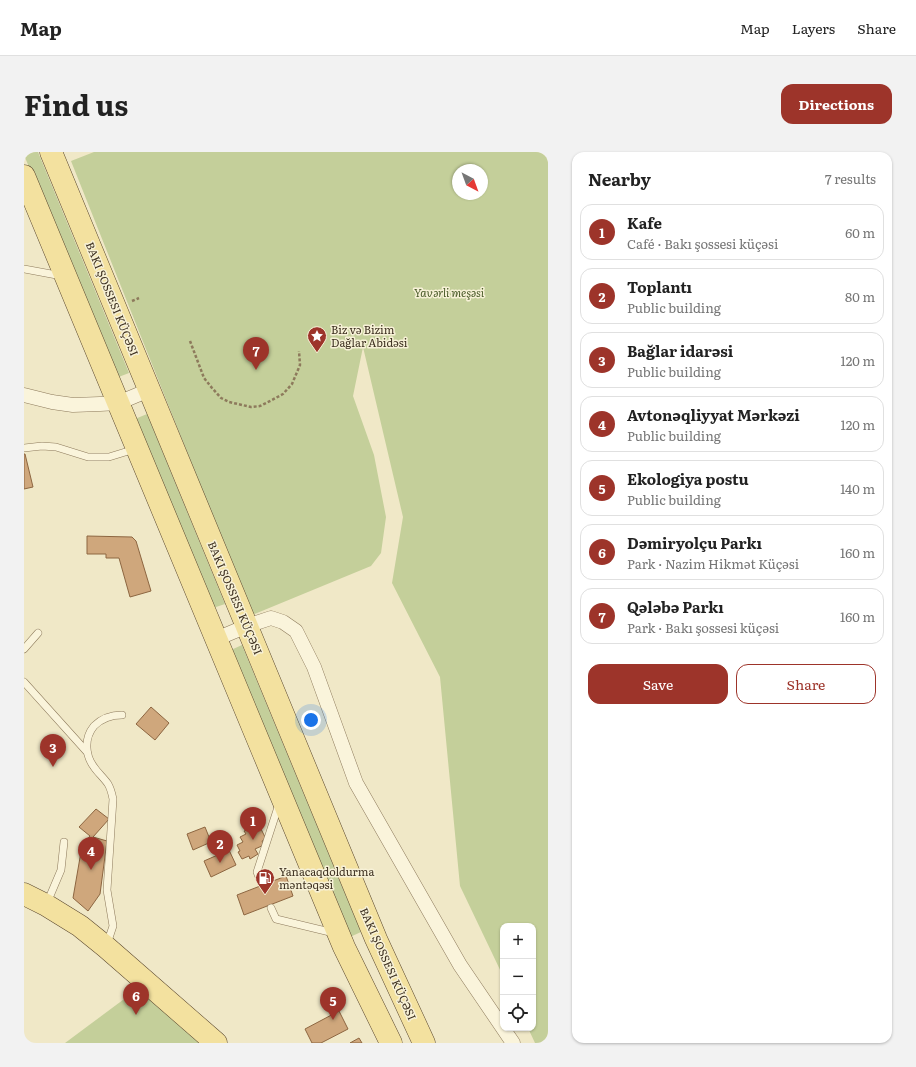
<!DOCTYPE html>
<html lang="en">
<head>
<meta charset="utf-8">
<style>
  :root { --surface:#fff; --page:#f2f2f2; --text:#222; --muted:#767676; --line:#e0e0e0; --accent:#9d342a }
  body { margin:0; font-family:Literata,serif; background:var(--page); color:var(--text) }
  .controls { position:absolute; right:12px; bottom:12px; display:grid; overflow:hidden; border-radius:8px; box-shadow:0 1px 3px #0004 }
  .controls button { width:36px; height:36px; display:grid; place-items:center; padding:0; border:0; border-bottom:1px solid var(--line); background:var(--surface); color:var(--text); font:20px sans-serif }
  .compass { position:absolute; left:428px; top:12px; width:36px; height:36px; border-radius:50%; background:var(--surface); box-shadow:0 1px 3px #0004; rotate:139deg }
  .you { position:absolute; left:287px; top:568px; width:14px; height:14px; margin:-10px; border:3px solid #fff; border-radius:50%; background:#1a73e8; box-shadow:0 0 0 6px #1a73e833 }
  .badge { display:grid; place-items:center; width:26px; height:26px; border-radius:50%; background:var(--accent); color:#fff; font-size:13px; font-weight:700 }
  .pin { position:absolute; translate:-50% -33px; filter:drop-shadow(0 1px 2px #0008) }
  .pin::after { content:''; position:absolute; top:21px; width:14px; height:12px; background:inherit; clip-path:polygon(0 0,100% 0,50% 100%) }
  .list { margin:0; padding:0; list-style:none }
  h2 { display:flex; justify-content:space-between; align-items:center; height:52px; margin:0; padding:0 16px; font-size:17px }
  h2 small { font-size:13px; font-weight:400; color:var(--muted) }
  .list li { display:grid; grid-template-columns:26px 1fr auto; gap:12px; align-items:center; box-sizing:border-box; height:56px; margin:0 8px 8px; padding:0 8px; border:1px solid var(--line); border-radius:12px }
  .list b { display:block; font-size:15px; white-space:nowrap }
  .list p { margin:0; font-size:13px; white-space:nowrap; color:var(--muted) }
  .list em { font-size:13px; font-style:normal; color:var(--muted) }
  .actions { display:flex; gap:8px; padding:12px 16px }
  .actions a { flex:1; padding:9px 0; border:1px solid var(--accent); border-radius:12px; text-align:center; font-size:14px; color:var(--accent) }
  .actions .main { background:var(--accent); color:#fff }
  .icon { flex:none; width:22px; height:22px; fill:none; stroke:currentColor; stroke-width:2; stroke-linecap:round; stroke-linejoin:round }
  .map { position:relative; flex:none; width:524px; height:891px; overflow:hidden; border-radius:12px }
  header { display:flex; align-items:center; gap:24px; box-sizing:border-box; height:56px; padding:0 20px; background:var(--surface); border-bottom:1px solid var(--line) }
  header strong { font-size:19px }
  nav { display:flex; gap:22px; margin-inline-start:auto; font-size:14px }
  .intro { display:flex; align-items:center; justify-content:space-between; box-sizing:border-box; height:96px; padding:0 24px }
  h1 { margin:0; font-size:28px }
  .button { padding:10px 18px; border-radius:12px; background:var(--accent); color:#fff; font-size:14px; font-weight:700 }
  main { display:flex; gap:24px; padding:0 24px }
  aside { flex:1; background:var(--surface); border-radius:12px; box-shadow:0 1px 3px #0004 }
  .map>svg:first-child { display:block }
  .green { fill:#c4cf9a; fill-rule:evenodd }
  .building { fill:#cfa77c; stroke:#8d6641 }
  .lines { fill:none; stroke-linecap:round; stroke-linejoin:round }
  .service-casing { stroke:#8d7a5c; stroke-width:8 }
  .minor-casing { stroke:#8d7a5c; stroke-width:15 }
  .primary-casing { stroke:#5b4830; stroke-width:23 }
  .path { stroke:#8d7a5c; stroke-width:2.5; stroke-dasharray:3 2; stroke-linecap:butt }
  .service { stroke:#faf4db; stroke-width:7 }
  .minor { stroke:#faf4db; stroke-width:14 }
  .primary { stroke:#f3e19f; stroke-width:22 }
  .labels { text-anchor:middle; stroke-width:3; stroke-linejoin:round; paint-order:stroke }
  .park-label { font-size:11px; font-style:italic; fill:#475926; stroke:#f7f1d7 }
  .street-label { font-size:11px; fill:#3d3020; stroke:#f7f1d7 }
  .poi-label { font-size:11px; fill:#3d3020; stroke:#f7f1d7; text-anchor:start }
</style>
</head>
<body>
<header>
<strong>Map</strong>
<nav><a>Map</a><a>Layers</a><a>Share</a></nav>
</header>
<div class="intro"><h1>Find us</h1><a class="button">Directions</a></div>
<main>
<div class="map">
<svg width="524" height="891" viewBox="0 0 524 891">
  <rect width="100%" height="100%" fill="#f0e8c7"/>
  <!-- green -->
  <g class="green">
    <path d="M0 0H14L105 221 92 226 0 3Z"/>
    <path d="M70 0H524V891H511L504 876H509V774H479V824L436 734 416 525 368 431 379 365 339 195 329 244 350 303 362 365 357 401 347 414 228 463 47 9ZM434 18H458V42H434Z"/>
    <path d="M123 262 201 452 189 456 111 267Z"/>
    <path d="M218 493 337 780 326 785 207 498Z"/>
    <path d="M115 836 177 891H41Z"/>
  </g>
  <!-- building -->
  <g class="building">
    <path d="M0 302H1L9 335 0 337Z"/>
    <path d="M63 384 108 385 112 389 127 439 106 445 95 406H82V402H63Z"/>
    <path d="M127 555 145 571 131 588 112 572Z"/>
    <path d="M72 657 85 667 69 685 83 689 76 742 64 759 49 746 58 694 66 684 55 675Z"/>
    <path d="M235 670 237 673 238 672 239 674 236 675 242 687 238 689 240 693 231 697 234 702 226 707 225 704 218 707 214 700 216 699 213 693 219 690 216 685 222 682 220 679 225 677 224 674 228 671 229 673Z"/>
    <path d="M181 675 187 690 169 698 163 682Z"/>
    <path d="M205 698 212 713 187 725 180 709Z"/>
    <path d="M262 724 269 744 220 763 213 743Z"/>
    <path d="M315 859 324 877 297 891H288L281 877Z"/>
    <path d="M335 886 338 891H326Z"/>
  </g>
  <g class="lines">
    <defs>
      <g id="service">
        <path d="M0 117 38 124"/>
        <path d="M0 296 18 294 32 295 64 305H85L111 297"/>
        <path d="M0 497 14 481"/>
        <path d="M0 530 63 600"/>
        <path d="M237 730 233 720 255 652"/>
        <path d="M23 751 37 718 40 690"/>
        <path d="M247 756 252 767 310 781"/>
        <path d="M83 792 89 774 83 738 89 647C88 642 87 637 84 632 80 626 74 621 70 615 61 603 60 586 70 574 78 566 87 563 98 563"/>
      </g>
      <g id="minor">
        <path d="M0 243 28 250 49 253 76 252 94 251 125 238"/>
        <path d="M192 487 223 474 247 466 259 470 272 479 290 515 332 631 436 813 489 891"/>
      </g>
      <g id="primary">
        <path d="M27 0 352 787 400 891"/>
        <path d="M0 24 320 795 367 891"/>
        <path d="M0 742 22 753 56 774 82 795 192 891"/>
      </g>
    </defs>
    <!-- service casing -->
    <use href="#service" class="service-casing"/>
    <!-- minor casing -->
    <use href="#minor" class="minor-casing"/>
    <!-- primary casing -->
    <use href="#primary" class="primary-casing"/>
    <!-- path -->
    <g class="path">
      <path d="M108 149 115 146"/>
      <path d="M166 189 180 226 188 236 197 246 205 250 227 255 236 254 248 248 259 242 268 232 276 213 275 199"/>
    </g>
    <!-- service -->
    <use href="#service" class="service"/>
    <!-- minor -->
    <use href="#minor" class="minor"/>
    <!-- primary -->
    <use href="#primary" class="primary"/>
  </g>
  <!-- icons -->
  <defs>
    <symbol id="sight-pin" viewBox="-11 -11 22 30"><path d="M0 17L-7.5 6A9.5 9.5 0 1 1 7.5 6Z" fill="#9d342a" stroke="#f7f1d7"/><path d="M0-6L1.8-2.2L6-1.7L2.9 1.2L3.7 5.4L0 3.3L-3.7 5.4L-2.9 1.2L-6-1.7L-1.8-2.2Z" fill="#fff"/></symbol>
    <symbol id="fuel-pin" viewBox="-11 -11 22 30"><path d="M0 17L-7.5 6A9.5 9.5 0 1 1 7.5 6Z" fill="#9d342a" stroke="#f7f1d7"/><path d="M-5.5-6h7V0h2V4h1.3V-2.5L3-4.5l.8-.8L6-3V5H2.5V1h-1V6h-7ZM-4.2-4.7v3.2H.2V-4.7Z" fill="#fff"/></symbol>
  </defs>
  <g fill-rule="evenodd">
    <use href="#sight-pin" x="282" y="173" width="22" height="30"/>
    <use href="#fuel-pin" x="230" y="715" width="22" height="30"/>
  </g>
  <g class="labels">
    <!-- park labels -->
    <g class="park-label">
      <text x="425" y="145">Yavərli meşəsi</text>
    </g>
    <!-- street labels -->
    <g class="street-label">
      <text transform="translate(88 147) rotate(68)" y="4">BAKI ŞOSSESI KÜÇƏSI</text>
      <text transform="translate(211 446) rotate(67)" y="4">BAKI ŞOSSESI KÜÇƏSI</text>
      <text transform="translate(364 812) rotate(66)" y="4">BAKI ŞOSSESI KÜÇƏSI</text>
    </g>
    <!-- poi labels -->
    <g class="poi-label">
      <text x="307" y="182">Biz və Bizim<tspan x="307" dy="13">Dağlar Abidəsi</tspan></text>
      <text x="255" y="724">Yanacaqdoldurma<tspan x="255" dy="13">məntəqəsi</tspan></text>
    </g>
  </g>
</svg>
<div class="controls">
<button>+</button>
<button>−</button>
<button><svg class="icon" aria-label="locate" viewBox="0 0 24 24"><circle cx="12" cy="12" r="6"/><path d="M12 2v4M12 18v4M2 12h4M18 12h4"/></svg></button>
</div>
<svg class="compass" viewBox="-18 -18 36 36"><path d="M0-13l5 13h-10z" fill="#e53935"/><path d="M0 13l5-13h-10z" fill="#767676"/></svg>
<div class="you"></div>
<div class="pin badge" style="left:229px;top:688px">1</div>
<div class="pin badge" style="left:196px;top:711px">2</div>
<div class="pin badge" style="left:29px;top:615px">3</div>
<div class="pin badge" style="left:67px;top:718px">4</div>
<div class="pin badge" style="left:309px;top:868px">5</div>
<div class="pin badge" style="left:112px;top:863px">6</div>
<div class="pin badge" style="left:232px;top:218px">7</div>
</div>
<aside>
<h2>Nearby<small>7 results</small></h2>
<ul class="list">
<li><span class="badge">1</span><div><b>Kafe</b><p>Café · Bakı şossesi küçəsi</p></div><em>60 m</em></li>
<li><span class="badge">2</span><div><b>Toplantı</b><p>Public building</p></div><em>80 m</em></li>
<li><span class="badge">3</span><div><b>Bağlar idarəsi</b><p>Public building</p></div><em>120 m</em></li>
<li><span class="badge">4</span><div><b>Avtonəqliyyat Mərkəzi</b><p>Public building</p></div><em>120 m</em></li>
<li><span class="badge">5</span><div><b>Ekologiya postu</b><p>Public building</p></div><em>140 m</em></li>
<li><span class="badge">6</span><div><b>Dəmiryolçu Parkı</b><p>Park · Nazim Hikmət Küçəsi</p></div><em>160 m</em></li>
<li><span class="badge">7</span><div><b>Qələbə Parkı</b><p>Park · Bakı şossesi küçəsi</p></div><em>160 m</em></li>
</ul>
<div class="actions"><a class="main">Save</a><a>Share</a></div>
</aside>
</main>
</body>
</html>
